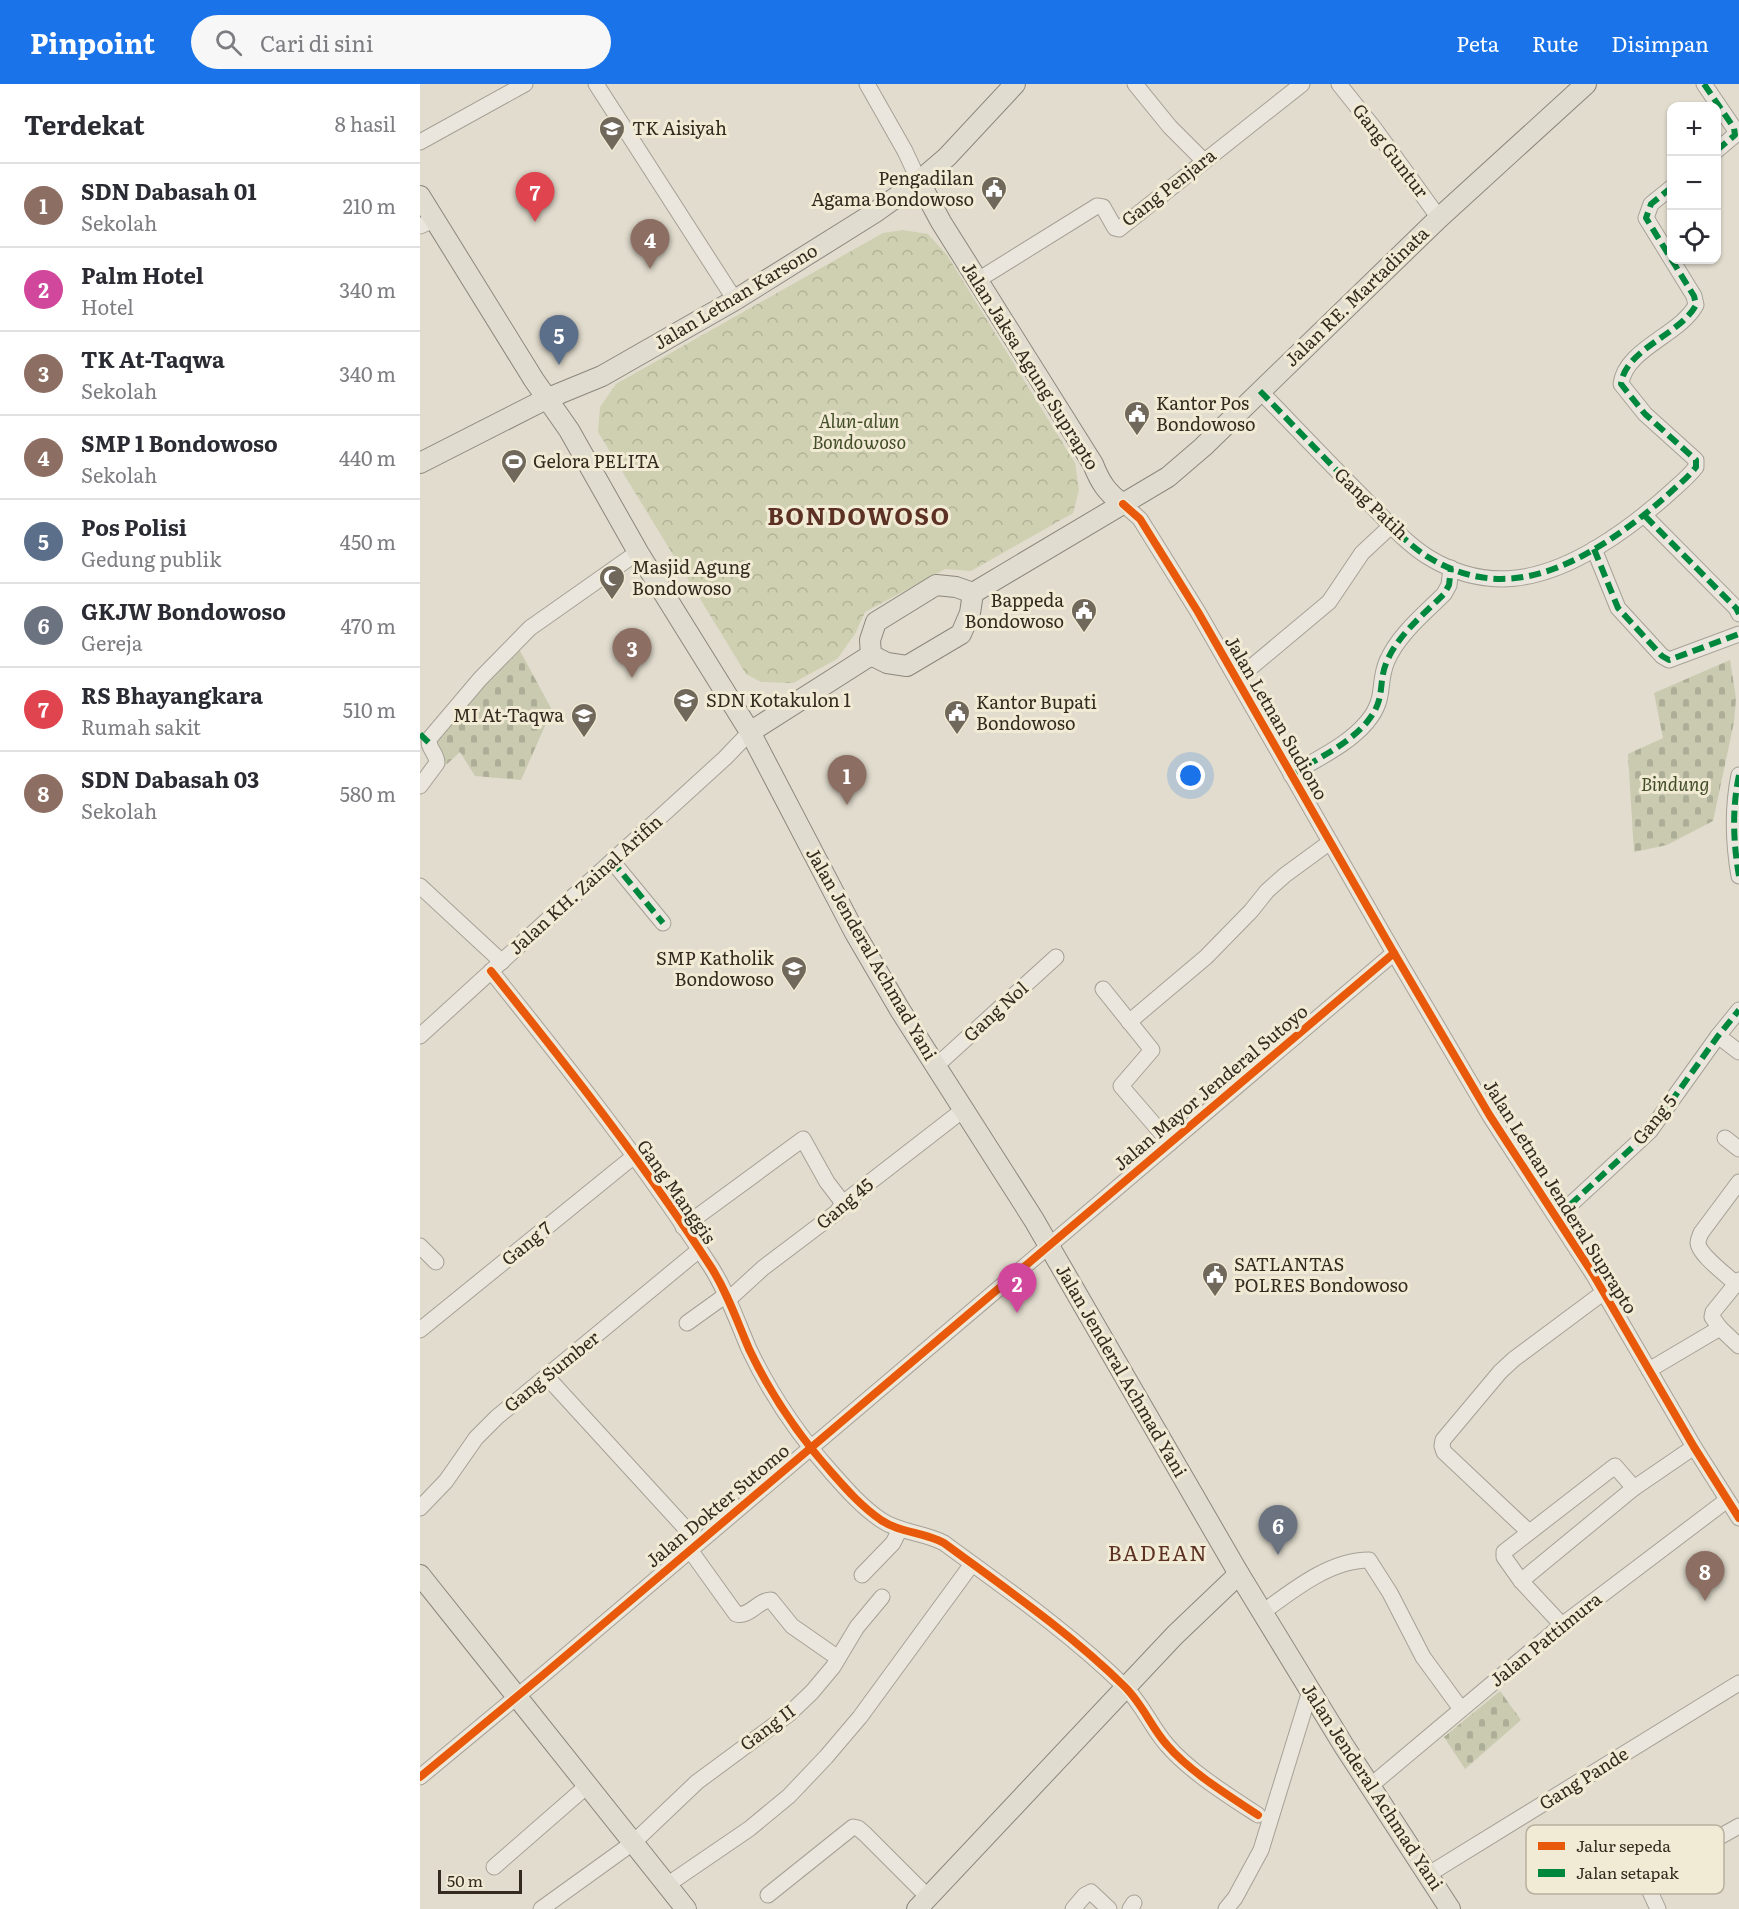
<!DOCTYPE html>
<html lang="id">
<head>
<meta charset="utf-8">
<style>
  :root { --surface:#fff; --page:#f7f7f7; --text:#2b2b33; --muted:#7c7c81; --line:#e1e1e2; --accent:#1a73e8 }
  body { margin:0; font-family:Literata,serif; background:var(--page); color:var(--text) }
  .controls { position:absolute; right:18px; top:18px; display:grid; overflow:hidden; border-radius:12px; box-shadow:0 2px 4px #0004 }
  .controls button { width:54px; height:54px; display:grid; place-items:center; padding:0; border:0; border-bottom:2px solid var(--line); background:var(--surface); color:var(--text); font:30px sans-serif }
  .scale { position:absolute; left:18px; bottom:15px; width:84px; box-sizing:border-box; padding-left:6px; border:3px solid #342a1f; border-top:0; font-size:16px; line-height:21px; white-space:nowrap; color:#342a1f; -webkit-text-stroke:4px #f1ead4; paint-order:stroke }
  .you { position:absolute; left:771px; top:692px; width:21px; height:21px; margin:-15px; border:4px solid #fff; border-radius:50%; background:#1a73e8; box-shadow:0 0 0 9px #1a73e833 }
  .badge { display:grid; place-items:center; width:39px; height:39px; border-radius:50%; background:var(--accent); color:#fff; font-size:20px; font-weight:700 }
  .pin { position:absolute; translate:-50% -50px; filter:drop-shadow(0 2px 3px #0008) }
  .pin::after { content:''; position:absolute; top:32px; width:21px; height:18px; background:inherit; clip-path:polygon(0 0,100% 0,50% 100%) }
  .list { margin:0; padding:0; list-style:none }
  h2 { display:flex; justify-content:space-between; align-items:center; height:78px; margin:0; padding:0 24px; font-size:26px }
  h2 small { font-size:20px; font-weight:400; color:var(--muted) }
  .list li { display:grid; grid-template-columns:39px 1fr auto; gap:18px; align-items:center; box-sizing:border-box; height:84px; padding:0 24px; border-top:2px solid var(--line) }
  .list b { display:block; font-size:22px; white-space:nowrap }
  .list p { margin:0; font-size:20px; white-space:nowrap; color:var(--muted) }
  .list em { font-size:20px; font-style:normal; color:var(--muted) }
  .icon { flex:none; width:33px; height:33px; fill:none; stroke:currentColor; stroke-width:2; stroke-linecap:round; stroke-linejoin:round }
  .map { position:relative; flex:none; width:1319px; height:1825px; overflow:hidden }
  header { display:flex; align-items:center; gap:36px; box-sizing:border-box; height:84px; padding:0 30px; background:var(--accent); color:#fff }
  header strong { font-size:28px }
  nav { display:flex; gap:33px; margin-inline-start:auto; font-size:21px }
  .search { width:420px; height:54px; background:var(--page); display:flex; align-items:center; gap:15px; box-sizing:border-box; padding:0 21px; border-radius:33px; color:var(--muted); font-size:22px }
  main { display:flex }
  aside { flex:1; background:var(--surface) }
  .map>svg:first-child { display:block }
  .forest { fill:url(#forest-crowns) }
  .cemetery { fill:url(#cemetery-stones) }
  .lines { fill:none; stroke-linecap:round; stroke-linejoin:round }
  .minor-casing { stroke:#a6a196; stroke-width:17 }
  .major-casing { stroke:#8c877d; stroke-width:22 }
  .minor { stroke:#eae6de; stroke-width:15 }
  .major { stroke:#e1dcd0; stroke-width:20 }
  .quiet { stroke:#00873e; stroke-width:6; stroke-dasharray:12 6; stroke-linecap:butt }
  .cycleway-casing { stroke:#f1ead4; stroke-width:11 }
  .cycleway { stroke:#e8590c; stroke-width:8 }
  .labels { text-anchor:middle; stroke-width:6; stroke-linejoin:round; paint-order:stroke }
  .poi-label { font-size:18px; fill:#342a1f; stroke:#f1ead4; text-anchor:start }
  .street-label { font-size:18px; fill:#342a1f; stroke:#f1ead4 }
  .park-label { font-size:18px; font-style:italic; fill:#434e28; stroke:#f1ead4 }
  .quarter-label { font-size:21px; letter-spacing:1.5px; fill:#5c3123; stroke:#f1ead4 }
  .district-label { font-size:24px; font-weight:bold; letter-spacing:1.5px; fill:#5c3123; stroke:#f1ead4 }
  .key { fill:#f1ead4; stroke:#b8b09e; stroke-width:1.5 }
  .key-label { font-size:16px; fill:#342a1f }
</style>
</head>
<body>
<header>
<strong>Pinpoint</strong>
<div class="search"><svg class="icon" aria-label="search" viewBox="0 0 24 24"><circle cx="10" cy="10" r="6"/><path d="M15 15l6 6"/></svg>Cari di sini</div>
<nav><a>Peta</a><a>Rute</a><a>Disimpan</a></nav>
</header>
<main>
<aside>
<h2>Terdekat<small>8 hasil</small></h2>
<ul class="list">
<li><span class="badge" style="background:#8d6e63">1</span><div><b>SDN Dabasah 01</b><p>Sekolah</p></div><em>210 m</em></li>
<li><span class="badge" style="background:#d1479c">2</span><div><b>Palm Hotel</b><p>Hotel</p></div><em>340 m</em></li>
<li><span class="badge" style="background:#8d6e63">3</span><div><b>TK At-Taqwa</b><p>Sekolah</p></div><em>340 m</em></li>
<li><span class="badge" style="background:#8d6e63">4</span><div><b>SMP 1 Bondowoso</b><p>Sekolah</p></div><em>440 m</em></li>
<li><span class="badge" style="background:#5c6f8a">5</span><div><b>Pos Polisi</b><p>Gedung publik</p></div><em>450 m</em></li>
<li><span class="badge" style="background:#6b7280">6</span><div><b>GKJW Bondowoso</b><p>Gereja</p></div><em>470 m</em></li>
<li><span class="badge" style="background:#e0444e">7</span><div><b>RS Bhayangkara</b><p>Rumah sakit</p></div><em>510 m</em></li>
<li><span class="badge" style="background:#8d6e63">8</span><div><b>SDN Dabasah 03</b><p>Sekolah</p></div><em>580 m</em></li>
</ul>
</aside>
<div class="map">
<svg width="1319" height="1825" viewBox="0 0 1319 1825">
  <defs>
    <pattern id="forest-crowns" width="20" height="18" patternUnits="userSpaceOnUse" patternTransform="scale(1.5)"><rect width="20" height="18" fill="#ced0b1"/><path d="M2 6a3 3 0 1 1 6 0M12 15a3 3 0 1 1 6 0" fill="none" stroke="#b2b398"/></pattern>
    <pattern id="cemetery-stones" width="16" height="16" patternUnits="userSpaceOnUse" patternTransform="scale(1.5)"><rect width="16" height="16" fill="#c9cab0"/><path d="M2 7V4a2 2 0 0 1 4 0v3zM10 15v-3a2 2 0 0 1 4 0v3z" fill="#adae97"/></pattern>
  </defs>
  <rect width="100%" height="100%" fill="#e1dccd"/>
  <!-- forest -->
  <path class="forest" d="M483 146 508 150 527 171 655 379 659 406 653 429 551 487 525 485 445 528 435 550 417 575 373 599 341 598 326 590 178 348 180 323 196 300 463 149Z"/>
  <!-- cemetery -->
  <g class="cemetery">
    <path d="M99 565 132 626 101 696 55 692 40 668 26 681 13 662 49 608Z"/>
    <path d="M1310 576 1316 614 1314 638 1293 737 1247 761 1214 768 1208 670 1243 654 1234 609Z"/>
    <path d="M1080 1607 1101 1636 1045 1685 1024 1653Z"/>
  </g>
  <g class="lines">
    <defs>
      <g id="minor">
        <path d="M176 0 315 216"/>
        <path d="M447 0 485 67 499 97"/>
        <path d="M715 0 750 43 784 77"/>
        <path d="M919 0 954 44 1019 134"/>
        <path d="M1284 0 1314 44 1315 51 1296 67"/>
        <path d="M0 58 105 0"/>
        <path d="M0 142 14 136"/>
        <path d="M558 196 677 122 683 123 695 144 699 145 882 0"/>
        <path d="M840 307C875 343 909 379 944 414 964 434 984 458 1008 473 1067 509 1122 497 1178 463 1206 446 1230 427 1254 405 1262 398 1270 391 1276 383V376L1225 330 1201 300C1205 265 1260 251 1276 221L1274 212 1226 134 1231 120 1252 103"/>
        <path d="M703 420 720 435 778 528 974 869 1070 1032 1173 1190 1274 1363 1319 1434"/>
        <path d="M1225 432 1316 524 1319 530"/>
        <path d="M1174 465 1198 524 1242 572 1249 576 1319 550"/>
        <path d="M817 595 909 518 942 469 972 441"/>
        <path d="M871 691C896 675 928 661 947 638 967 614 957 600 967 577 978 551 1004 530 1024 510L1029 501 1031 484"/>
        <path d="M1319 691C1312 725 1313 757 1319 792"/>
        <path d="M0 702 17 679C17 669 6 663 10 654L60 595 110 544 218 468"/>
        <path d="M192 777 243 839"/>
        <path d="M0 802 82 878"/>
        <path d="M71 887C148 983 224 1080 291 1183 307 1208 317 1237 329 1265 351 1311 378 1351 412 1389 427 1406 442 1423 461 1436 480 1449 504 1448 524 1459 585 1504 650 1549 704 1602 722 1619 731 1643 747 1661 769 1687 809 1712 838 1731"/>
        <path d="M683 905 732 966 701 1002 750 1059"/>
        <path d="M709 938 786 873 831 827 847 807 865 791 910 758"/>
        <path d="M0 952 305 674 330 648"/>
        <path d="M1298 952 1319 968"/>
        <path d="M516 982 636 873"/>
        <path d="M1305 1054 1319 1065"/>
        <path d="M1137 1133 1230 1047 1298 952 1319 926"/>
        <path d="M263 1143 383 1055 407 1098 423 1119"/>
        <path d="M0 1162 16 1178"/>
        <path d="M1316 1200C1307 1191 1279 1171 1278 1159 1278 1155 1280 1152 1281 1149L1319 1098"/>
        <path d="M308 1216 343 1184 417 1128 423 1119 543 1026"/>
        <path d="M267 1239 306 1211"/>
        <path d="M1300 1244 1319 1262"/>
        <path d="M0 1246 213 1073"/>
        <path d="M1229 1286 1300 1244 1292 1233 1293 1228 1319 1196"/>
        <path d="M127 1293 278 1458"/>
        <path d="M0 1424 26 1397 56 1354 77 1333 279 1166"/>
        <path d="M1109 1448 1024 1368 1022 1362 1023 1356 1080 1288 1094 1275 1184 1208"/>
        <path d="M270 1466 316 1530C329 1534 338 1516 351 1516L372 1542 418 1574"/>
        <path d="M442 1491 473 1459 480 1445"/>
        <path d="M1101 1497 1214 1404 1274 1363"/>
        <path d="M843 1528C873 1506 910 1476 949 1476L970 1509 1003 1573 1041 1625"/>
        <path d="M1142 1541 1101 1497 1084 1473V1468L1195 1382 1214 1404"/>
        <path d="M0 1693 123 1591 974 869"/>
        <path d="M949 1703 1142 1541 1307 1416"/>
        <path d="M74 1783 168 1701"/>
        <path d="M1009 1790 1319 1599"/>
        <path d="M247 1801 329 1745 369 1712 406 1673 440 1633 552 1480"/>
        <path d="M348 1811 433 1743 438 1744 445 1750 508 1813"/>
        <path d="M121 1825 214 1758 277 1698 369 1630 392 1608 413 1583 437 1543 462 1513"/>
        <path d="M653 1825 665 1811 671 1808 689 1825"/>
        <path d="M710 1825 714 1819"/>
        <path d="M806 1825 815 1814 841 1766 890 1607"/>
        <path d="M1238 1825 1226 1799 1228 1793 1319 1742"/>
      </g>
      <g id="major">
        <path d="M499 97 521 138 673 380C680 398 687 409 703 420"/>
        <path d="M0 112 114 296 149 346 218 468 330 648 435 849 480 926 614 1136 819 1490 924 1662 1030 1825"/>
        <path d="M0 379 126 315 182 292 315 216 454 129 499 97 527 73 595 0"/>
        <path d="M553 509 748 393 783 363 1019 134 1166 0"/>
        <path d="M451 571 467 579 487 582 541 550 550 529 553 509"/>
        <path d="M451 571 450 556 456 538 516 501 536 503 553 509"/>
        <path d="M330 648 451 571"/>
        <path d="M0 1491 266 1825"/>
        <path d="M497 1825 755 1551 819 1490"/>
      </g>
    </defs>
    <!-- minor casing -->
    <use href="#minor" class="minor-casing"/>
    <!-- major casing -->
    <use href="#major" class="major-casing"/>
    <!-- minor -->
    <use href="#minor" class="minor"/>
    <!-- major -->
    <use href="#major" class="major"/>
    <!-- quiet -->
    <g class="quiet">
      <path d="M1284 0 1314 44 1315 51 1296 67"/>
      <path d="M840 307C875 343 909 379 944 414 964 434 984 458 1008 473 1067 509 1122 497 1178 463 1206 446 1230 427 1254 405 1262 398 1270 391 1276 383V376L1225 330 1201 300C1205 265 1260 251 1276 221L1274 212 1226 134 1231 120 1252 103"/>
      <path d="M1225 432 1316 524 1319 530"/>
      <path d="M1174 465 1198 524 1242 572 1249 576 1319 550"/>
      <path d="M0 650 9 659"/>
      <path d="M871 691C896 675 928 661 947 638 967 614 957 600 967 577 978 551 1004 530 1024 510L1029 501 1031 484"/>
      <path d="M1319 691C1312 725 1313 757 1319 792"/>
      <path d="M192 777 243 839"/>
      <path d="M1137 1133 1230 1047 1298 952 1319 926"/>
    </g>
    <defs>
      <g id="cycleway">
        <path d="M703 420 720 435 778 528 974 869 1070 1032 1173 1190 1274 1363 1319 1434"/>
        <path d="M71 887C148 983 224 1080 291 1183 307 1208 317 1237 329 1265 351 1311 378 1351 412 1389 427 1406 442 1423 461 1436 480 1449 504 1448 524 1459 585 1504 650 1549 704 1602 722 1619 731 1643 747 1661 769 1687 809 1712 838 1731"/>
        <path d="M0 1693 123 1591 974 869"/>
      </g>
    </defs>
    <!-- cycleway casing -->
    <use href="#cycleway" class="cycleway-casing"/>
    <!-- cycleway -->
    <use href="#cycleway" class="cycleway"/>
  </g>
  <!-- icons -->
  <defs>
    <symbol id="school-pin" viewBox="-11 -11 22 30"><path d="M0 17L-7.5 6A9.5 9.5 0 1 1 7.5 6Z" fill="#71685c" stroke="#f1ead4"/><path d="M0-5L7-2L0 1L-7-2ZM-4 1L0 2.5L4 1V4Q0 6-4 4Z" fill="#fff"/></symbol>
    <symbol id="civic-pin" viewBox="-11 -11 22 30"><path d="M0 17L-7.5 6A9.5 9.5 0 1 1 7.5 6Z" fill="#71685c" stroke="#f1ead4"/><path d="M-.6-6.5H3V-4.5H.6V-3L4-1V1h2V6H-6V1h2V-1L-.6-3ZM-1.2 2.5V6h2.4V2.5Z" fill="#fff"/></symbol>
    <symbol id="stadium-pin" viewBox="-11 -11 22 30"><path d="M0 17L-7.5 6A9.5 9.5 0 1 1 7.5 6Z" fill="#71685c" stroke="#f1ead4"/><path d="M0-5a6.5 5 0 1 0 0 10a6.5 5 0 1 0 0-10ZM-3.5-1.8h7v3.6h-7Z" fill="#fff"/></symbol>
    <symbol id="mosque-pin" viewBox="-11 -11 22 30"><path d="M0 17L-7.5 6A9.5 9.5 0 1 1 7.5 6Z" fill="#71685c" stroke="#f1ead4"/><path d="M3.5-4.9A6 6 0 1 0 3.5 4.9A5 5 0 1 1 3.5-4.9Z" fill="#fff"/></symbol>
  </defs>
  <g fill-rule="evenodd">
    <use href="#school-pin" x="177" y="30" width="30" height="40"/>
    <use href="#civic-pin" x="559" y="90" width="30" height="40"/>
    <use href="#civic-pin" x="702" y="315" width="30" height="40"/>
    <use href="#stadium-pin" x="79" y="363" width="30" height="40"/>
    <use href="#mosque-pin" x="177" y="479" width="30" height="40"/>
    <use href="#civic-pin" x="649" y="512" width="30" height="40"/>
    <use href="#school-pin" x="251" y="602" width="30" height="40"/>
    <use href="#civic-pin" x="522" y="614" width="30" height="40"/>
    <use href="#school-pin" x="149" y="617" width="30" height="40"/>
    <use href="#school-pin" x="359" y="870" width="30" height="40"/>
    <use href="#civic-pin" x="780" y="1176" width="30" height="40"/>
  </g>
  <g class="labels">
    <!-- poi labels -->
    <g class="poi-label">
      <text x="212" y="51">TK Aisiyah</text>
      <text x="554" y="101" text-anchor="end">Pengadilan<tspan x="554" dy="21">Agama Bondowoso</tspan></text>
      <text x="736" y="326">Kantor Pos<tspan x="736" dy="21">Bondowoso</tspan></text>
      <text x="113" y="384">Gelora PELITA</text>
      <text x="212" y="490">Masjid Agung<tspan x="212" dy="21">Bondowoso</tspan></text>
      <text x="644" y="523" text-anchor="end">Bappeda<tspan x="644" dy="21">Bondowoso</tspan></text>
      <text x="286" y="623">SDN Kotakulon 1</text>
      <text x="556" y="625">Kantor Bupati<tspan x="556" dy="21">Bondowoso</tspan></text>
      <text x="144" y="638" text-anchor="end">MI At-Taqwa</text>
      <text x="354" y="881" text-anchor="end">SMP Katholik<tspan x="354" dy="21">Bondowoso</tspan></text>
      <text x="814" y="1187">SATLANTAS<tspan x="814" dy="21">POLRES Bondowoso</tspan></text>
    </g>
    <!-- street labels -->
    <g class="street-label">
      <text transform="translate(970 67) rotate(53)" y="6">Gang Guntur</text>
      <text transform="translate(749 104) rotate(-38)" y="6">Gang Penjara</text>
      <text transform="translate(316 213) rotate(-31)" y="6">Jalan Letnan Karsono</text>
      <text transform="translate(937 213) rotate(-44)" y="6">Jalan RE. Martadinata</text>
      <text transform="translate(610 282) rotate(58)" y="6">Jalan Jaksa Agung Suprapto</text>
      <text transform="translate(951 420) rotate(44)" y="6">Gang Patih</text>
      <text transform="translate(856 634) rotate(60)" y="6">Jalan Letnan Sudiono</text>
      <text transform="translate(166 801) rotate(-42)" y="6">Jalan KH. Zainal Arifin</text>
      <text transform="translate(451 870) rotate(60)" y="6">Jalan Jenderal Achmad Yani</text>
      <text transform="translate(576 928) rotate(-42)" y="6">Gang Nol</text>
      <text transform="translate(791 1004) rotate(-40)" y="6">Jalan Mayor Jenderal Sutoyo</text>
      <text transform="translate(1235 1036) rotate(-51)" y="6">Gang 5</text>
      <text transform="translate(256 1108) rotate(55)" y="6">Gang Manggis</text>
      <text transform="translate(1140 1113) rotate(58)" y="6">Jalan Letnan Jenderal Suprapto</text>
      <text transform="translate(425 1120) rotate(-40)" y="6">Gang 45</text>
      <text transform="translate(107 1160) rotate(-39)" y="6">Gang 7</text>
      <text transform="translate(701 1287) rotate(60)" y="6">Jalan Jenderal Achmad Yani</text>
      <text transform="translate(132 1288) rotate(-39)" y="6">Gang Sumber</text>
      <text transform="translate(298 1422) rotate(-40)" y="6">Jalan Dokter Sutomo</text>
      <text transform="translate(1126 1556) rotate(-39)" y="6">Jalan Pattimura</text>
      <text transform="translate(348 1644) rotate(-37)" y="6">Gang II</text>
      <text transform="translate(1164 1695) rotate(-32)" y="6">Gang Pande</text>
      <text transform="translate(952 1703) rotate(57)" y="6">Jalan Jenderal Achmad Yani</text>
    </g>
    <!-- park labels -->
    <g class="park-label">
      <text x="439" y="344">Alun-alun<tspan x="439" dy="21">Bondowoso</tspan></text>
      <text x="1255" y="707">Bindung</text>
    </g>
    <!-- quarter labels -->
    <g class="quarter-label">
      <text x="738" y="1477">BADEAN</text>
    </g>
    <!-- district labels -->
    <g class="district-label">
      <text x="439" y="441">BONDOWOSO</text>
    </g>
  </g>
  <!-- legend -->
  <rect x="1106" y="1741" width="198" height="69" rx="9" class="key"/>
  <rect x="1118" y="1758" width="27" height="8" fill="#e8590c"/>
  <rect x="1118" y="1785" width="27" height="8" fill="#00873e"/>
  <g class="key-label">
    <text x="1156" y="1768">Jalur sepeda</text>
    <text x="1156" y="1795">Jalan setapak</text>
  </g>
</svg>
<div class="controls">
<button>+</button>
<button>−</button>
<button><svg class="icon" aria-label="locate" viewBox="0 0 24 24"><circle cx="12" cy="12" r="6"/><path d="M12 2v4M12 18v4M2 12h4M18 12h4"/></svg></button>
</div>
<div class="scale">50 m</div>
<div class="you"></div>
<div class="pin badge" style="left:427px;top:721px;background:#8d6e63">1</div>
<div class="pin badge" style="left:597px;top:1229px;background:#d1479c">2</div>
<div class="pin badge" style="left:212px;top:594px;background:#8d6e63">3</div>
<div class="pin badge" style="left:230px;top:185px;background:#8d6e63">4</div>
<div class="pin badge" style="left:139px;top:281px;background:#5c6f8a">5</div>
<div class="pin badge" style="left:858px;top:1471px;background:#6b7280">6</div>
<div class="pin badge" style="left:115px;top:138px;background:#e0444e">7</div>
<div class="pin badge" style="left:1285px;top:1517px;background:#8d6e63">8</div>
</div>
</main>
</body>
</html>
